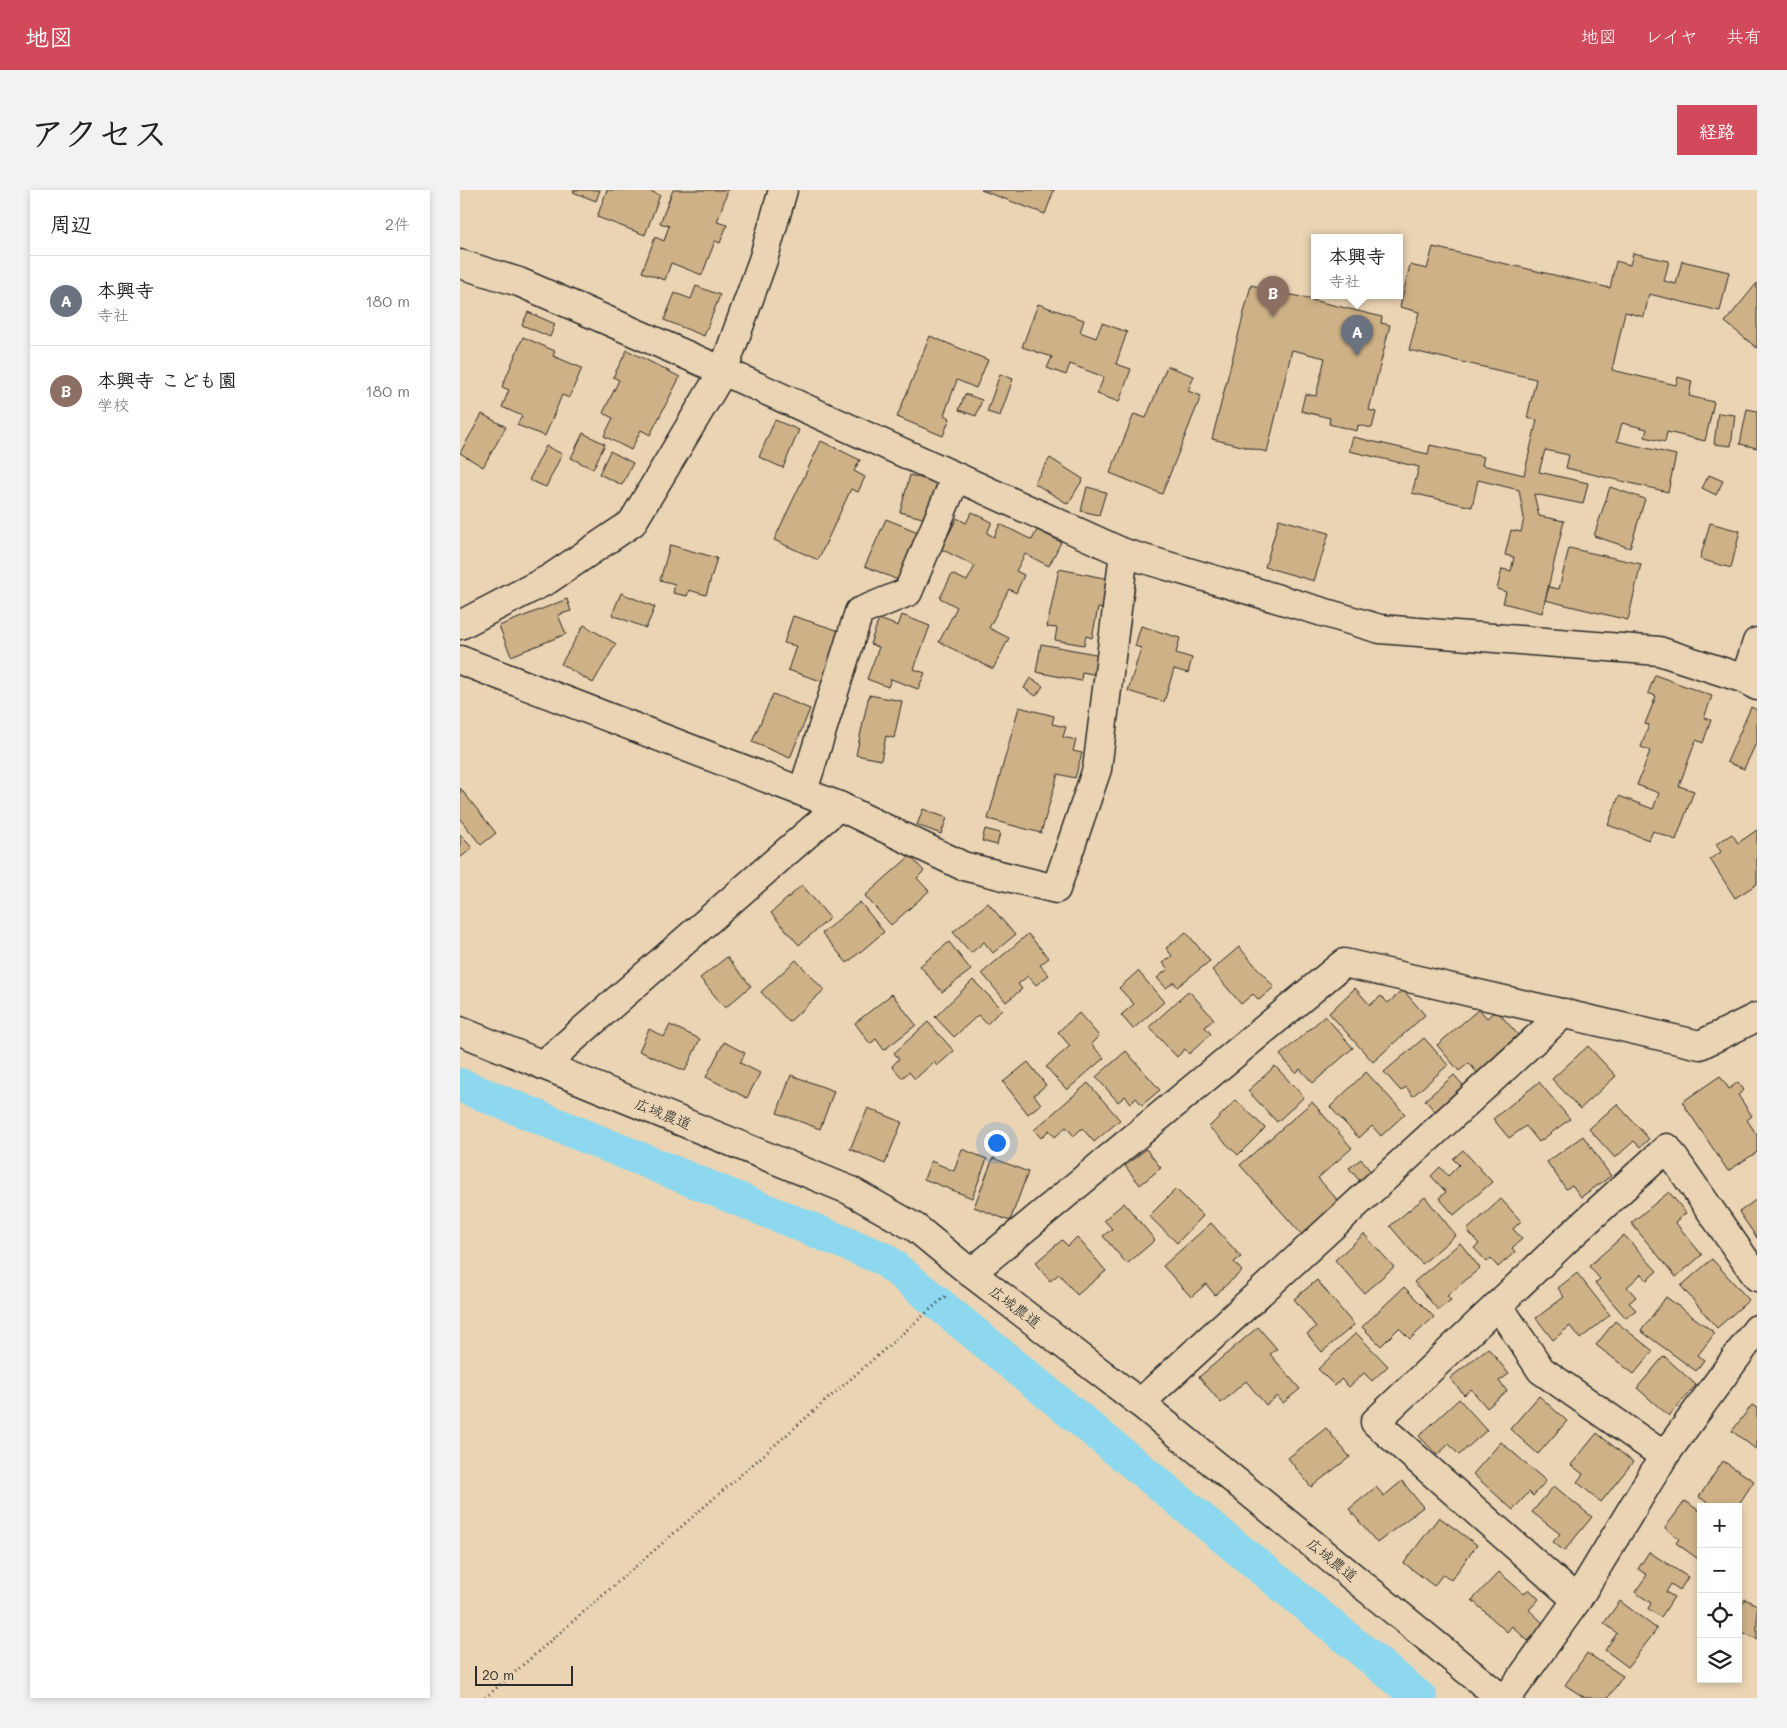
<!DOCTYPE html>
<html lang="ja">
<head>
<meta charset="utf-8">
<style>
  :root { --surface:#fff; --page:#f2f2f2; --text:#222; --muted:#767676; --line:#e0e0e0; --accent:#d1495b }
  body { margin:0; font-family:Mali,"Klee One",sans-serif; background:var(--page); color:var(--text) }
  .controls { position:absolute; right:15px; bottom:15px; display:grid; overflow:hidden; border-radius:0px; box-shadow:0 2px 8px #0003 }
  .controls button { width:45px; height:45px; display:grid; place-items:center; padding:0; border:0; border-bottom:1px solid var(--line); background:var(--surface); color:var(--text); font:25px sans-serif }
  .scale { position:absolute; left:15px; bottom:12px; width:98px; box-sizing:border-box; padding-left:5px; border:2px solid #2b2b2b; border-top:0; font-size:14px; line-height:18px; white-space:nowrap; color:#2b2b2b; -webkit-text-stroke:4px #ead4b3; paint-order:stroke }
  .you { position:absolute; left:536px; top:952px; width:18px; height:18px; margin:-12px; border:4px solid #fff; border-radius:50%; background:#1a73e8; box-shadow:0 0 0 8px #1a73e833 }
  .badge { display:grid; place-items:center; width:32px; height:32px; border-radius:50%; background:var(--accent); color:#fff; font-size:16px; font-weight:700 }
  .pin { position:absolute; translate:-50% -41px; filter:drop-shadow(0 1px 2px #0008) }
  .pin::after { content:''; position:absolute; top:26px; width:18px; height:15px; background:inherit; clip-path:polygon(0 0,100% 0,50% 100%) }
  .popup { position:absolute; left:851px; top:44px; width:92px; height:65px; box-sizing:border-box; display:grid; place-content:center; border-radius:0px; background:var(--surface); filter:drop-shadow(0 1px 4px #0005); font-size:16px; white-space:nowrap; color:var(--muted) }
  .popup b { font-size:19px; color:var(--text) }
  .popup::after { content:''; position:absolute; left:50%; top:100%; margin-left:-10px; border:10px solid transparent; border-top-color:var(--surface) }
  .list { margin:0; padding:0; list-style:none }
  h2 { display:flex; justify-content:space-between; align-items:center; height:65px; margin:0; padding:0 20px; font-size:21px }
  h2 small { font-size:16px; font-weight:400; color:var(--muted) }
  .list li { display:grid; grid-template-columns:32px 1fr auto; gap:15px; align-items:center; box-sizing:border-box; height:90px; padding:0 20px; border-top:1px solid var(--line) }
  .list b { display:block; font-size:19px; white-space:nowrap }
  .list p { margin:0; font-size:16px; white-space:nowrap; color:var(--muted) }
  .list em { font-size:16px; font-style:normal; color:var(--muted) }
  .icon { flex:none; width:28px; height:28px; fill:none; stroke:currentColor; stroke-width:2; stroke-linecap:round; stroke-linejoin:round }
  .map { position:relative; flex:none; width:1297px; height:1508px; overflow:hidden; border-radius:0px }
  header { display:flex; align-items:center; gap:30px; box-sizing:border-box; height:70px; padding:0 25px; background:var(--accent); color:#fff }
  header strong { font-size:24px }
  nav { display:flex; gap:28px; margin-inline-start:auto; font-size:18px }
  .intro { display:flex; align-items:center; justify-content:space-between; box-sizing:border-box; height:120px; padding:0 30px }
  h1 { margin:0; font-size:35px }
  .button { padding:12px 22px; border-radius:0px; background:var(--accent); color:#fff; font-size:18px; font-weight:700 }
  main { display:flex; gap:30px; padding:0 30px }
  aside { flex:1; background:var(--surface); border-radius:0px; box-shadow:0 2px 8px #0003 }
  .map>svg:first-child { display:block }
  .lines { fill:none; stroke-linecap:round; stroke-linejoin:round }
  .canal { stroke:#8dd8ee; stroke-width:34 }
  .building { fill:#ceb186; stroke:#2b2b2b }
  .minor-casing { stroke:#2b2b2b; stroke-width:31 }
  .tertiary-casing { stroke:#2b2b2b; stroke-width:31 }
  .path { stroke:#2b2b2b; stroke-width:3; stroke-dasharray:1 4; stroke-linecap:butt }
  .minor { stroke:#ead4b3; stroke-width:28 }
  .tertiary { stroke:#ead4b3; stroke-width:28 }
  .labels { text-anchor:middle; stroke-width:4.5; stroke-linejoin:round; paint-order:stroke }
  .street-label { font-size:15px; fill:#2b2b2b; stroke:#ead4b3 }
</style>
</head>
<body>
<header>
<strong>地図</strong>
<nav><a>地図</a><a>レイヤ</a><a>共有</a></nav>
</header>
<div class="intro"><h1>アクセス</h1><a class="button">経路</a></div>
<main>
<aside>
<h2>周辺<small>2件</small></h2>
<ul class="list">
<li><span class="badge" style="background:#6b7280">A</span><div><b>本興寺</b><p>寺社</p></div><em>180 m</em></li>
<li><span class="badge" style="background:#8d6e63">B</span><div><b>本興寺 こども園</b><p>学校</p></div><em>180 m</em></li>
</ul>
</aside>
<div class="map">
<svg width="1297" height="1508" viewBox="0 0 1297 1508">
  <rect width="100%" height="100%" fill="#ead4b3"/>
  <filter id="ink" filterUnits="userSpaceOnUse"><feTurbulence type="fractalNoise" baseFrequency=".02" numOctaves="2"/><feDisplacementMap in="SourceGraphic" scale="10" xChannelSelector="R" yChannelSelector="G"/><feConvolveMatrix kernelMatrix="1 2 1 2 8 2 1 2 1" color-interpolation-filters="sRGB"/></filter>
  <g filter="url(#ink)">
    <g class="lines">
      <!-- canal -->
      <path class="canal" d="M0 895 424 1069 960 1508"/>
    </g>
    <!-- building -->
    <g class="building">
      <path d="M114 0H140L136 11 113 2Z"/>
      <path d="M147 0H187L200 5 185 45 137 27Z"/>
      <path d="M213 0H268L257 32 267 35 260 53 255 51 242 85 211 73 205 90 182 82 195 47 204 51 209 36 200 33Z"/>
      <path d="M521 0H594L585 24Z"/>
      <path d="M973 57 1150 98 1156 71 1170 75 1173 63 1209 71 1204 91 1216 94 1222 71 1269 82 1260 121 1189 104 1184 127 1165 122 1152 180 1216 195 1218 187 1232 191 1229 206 1254 212 1245 251 1207 242 1205 252 1185 247 1187 239 1162 233 1157 251 1216 265 1208 302 1106 278 1109 265 1085 260 1079 282 1128 293 1123 314 1074 304 1079 326 1104 331 1082 423 1043 413 1046 402 1037 399 1042 379 1051 381 1054 367 1045 365 1051 340 1061 342 1064 328 1059 300 1018 290 1012 317 952 303 959 277 889 261 893 247 968 264 970 255 1024 267 1022 275 1064 285 1077 230 1067 228 1076 189 949 160 959 122 940 117 950 75 967 79Z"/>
      <path d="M1297 93V158L1265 132Z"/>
      <path d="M791 95 922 127 921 133 930 135 909 220 916 222 912 238 898 235 897 241 869 234 870 228 841 221 845 204 856 206 865 168 832 160 807 262 752 249Z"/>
      <path d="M236 96 260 105 244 146 204 130 215 103 231 109Z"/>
      <path d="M578 114 624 130 620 142 636 148 642 133 667 142 656 174 671 179 659 212 637 204 644 187 610 174 606 185 587 178 592 167 562 157Z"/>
      <path d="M68 122 95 134 90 147 62 135Z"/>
      <path d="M470 146 528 170 516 198 497 190 484 225 490 228 483 246 437 227Z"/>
      <path d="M63 147 95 161 93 166 122 178 109 208 102 205 85 246 57 235 62 226 42 217 49 200 42 197Z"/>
      <path d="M167 160 220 187 190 245 181 240 171 260 144 246 153 228 143 223 159 190 153 187Z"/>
      <path d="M707 176 734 186 728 201 741 206 702 304 650 283 674 224 686 228Z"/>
      <path d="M540 184 553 189 540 226 527 222Z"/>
      <path d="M505 204 522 210 516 226 499 220Z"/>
      <path d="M1287 219 1297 221V258L1280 254Z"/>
      <path d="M1258 223 1275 225 1271 256 1254 254Z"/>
      <path d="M22 224 46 237 23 277 0 263Z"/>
      <path d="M315 230 339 240 323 278 299 267Z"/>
      <path d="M123 243 145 254 133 279 111 268Z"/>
      <path d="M361 251 400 270 394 281 405 287 398 302 391 299 358 370 314 350Z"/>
      <path d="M86 256 102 264 86 297 69 290Z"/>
      <path d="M150 261 173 273 162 295 139 284Z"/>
      <path d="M590 268 623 289 608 314 574 293Z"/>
      <path d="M450 285 477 293 466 329 440 322Z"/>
      <path d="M1249 285 1263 291 1256 305 1242 298Z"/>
      <path d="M627 297 646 302 639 325 621 321Z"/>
      <path d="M1150 297 1185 309 1170 358 1134 346Z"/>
      <path d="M512 322 532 332 527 343 534 347 540 334 572 350 577 340 601 352 589 376 565 364 556 381 564 385 556 403 549 399 529 438 549 448 533 479 479 452 497 417 480 408 492 384 507 391 515 376 481 359 497 328 506 333Z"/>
      <path d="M426 329 458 342 438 390 405 376Z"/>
      <path d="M819 329 869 343 854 391 805 377Z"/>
      <path d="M1250 333 1280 341 1271 378 1240 369Z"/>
      <path d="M210 355 257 368 246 405 229 400 227 406 213 403 215 394 200 390Z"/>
      <path d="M1109 358 1181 374 1168 430 1085 410 1089 397 1099 399Z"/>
      <path d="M599 379 654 390 648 420 638 418 632 448 626 446 624 455 595 450 597 438 587 437Z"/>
      <path d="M161 403 195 417 186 438 152 425Z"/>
      <path d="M107 409 111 421 98 425 106 444 51 466 39 436Z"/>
      <path d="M442 425 470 436 454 479 465 483 458 499 431 489 428 497 407 489 419 457 410 454 419 429 438 436Z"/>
      <path d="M333 426 383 442 367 493 328 480 336 456 324 453Z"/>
      <path d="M124 435 156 454 133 493 101 474Z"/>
      <path d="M681 436 720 448 716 463 732 468 728 483 714 479 704 512 668 501 681 458 675 456Z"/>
      <path d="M581 454 641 465 637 485 622 482 621 491 576 482Z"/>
      <path d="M1195 485 1252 506 1244 528 1251 530 1243 553 1236 550 1219 596 1234 601 1216 650 1193 641 1189 650 1148 635 1159 606 1193 619 1199 603 1177 595 1190 561 1181 557 1189 535 1185 534 1196 506 1188 503Z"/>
      <path d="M570 488 583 496 576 506 564 498Z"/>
      <path d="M313 504 350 519 330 568 292 552Z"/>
      <path d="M409 505 442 511 434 548 426 546 421 570 396 565Z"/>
      <path d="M559 517 594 526 592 534 606 537 603 547 616 550 613 561 622 563 615 588 598 584 581 643 528 629Z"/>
      <path d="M1291 517 1297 520V551L1284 579 1267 572Z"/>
      <path d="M0 598 36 643 21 655 0 629Z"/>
      <path d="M463 619 487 628 481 644 457 635Z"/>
      <path d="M525 639 540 643 537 655 522 651Z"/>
      <path d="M1297 640V694L1275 708 1250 669 1261 662 1256 654 1272 644 1278 653Z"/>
      <path d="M0 644 12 658 0 668Z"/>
      <path d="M450 666 464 681 457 688 469 701 431 735 405 706Z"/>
      <path d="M342 695 370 728 339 755 311 723Z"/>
      <path d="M400 712 424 742 387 773 362 743Z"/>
      <path d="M528 713 555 745 533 763 524 752 511 763 493 742Z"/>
      <path d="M726 742 750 771 717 797 714 792 706 798 697 788 708 779 703 773 712 766 706 758Z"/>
      <path d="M568 744 589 768 580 775 589 785 576 795 568 786 558 794 562 799 546 812 522 783Z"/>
      <path d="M489 752 511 780 482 802 460 776Z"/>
      <path d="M779 757 814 797 799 810 793 804 781 814 752 780Z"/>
      <path d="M267 767 291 796 265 818 240 788Z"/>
      <path d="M336 770 364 800 329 832 301 802Z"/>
      <path d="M678 781 704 812 673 839 661 825 674 814 659 798Z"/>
      <path d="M513 790 542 819 527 834 518 825 494 847 475 827Z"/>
      <path d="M895 798 910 815 921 806 928 813 943 800 965 825 913 872 869 823Z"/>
      <path d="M729 801 754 829 745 837 751 844 729 864 725 859 717 867 689 837Z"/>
      <path d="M432 804 456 835 424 860 416 849 410 854 395 833Z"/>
      <path d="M1019 819 1027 828 1036 820 1061 848 1018 884 1009 873 999 881 977 855Z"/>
      <path d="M619 823 639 846 631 854 644 868 607 900 586 877 610 856 598 842Z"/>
      <path d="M865 826 893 858 853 893 840 879 836 883 820 865Z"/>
      <path d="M468 832 494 861 477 876 474 872 455 889 449 882 442 888 432 876 439 869 434 863Z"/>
      <path d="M210 835 240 849 225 881 179 861 189 839 204 847Z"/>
      <path d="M964 848 988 875 953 906 946 897 941 901 924 882Z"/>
      <path d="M264 852 285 863 280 873 300 883 287 908 246 887Z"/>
      <path d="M1128 856 1156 886 1120 919 1092 889Z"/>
      <path d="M666 861 700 900 682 915 676 908 671 913 665 906 658 912 636 887Z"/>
      <path d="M568 872 586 895 574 905 581 914 568 924 543 892Z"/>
      <path d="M815 876 844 907 817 932 788 901Z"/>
      <path d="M906 882 945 924 921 946 912 936 899 948 870 917Z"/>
      <path d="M331 885 374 901 360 939 317 923Z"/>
      <path d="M994 885 1009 902 980 927 965 910Z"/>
      <path d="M1260 886 1269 899 1278 892 1284 900 1278 905 1292 926 1287 930 1297 945V962L1268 981 1222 912Z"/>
      <path d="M1079 892 1110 929 1079 952 1066 936 1049 948 1033 929Z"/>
      <path d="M628 893 660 930 634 952 622 938 614 946 606 937 595 947 589 940 581 948 574 940Z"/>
      <path d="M776 910 805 938 778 965 749 937Z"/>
      <path d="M852 912 892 958 858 988 881 1014 844 1047 780 975Z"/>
      <path d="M1157 914 1189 949 1180 957 1174 951 1155 968 1129 939Z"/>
      <path d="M408 918 442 932 425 974 390 959Z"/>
      <path d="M1123 946 1151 986 1121 1007 1112 995 1106 999 1087 972Z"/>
      <path d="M502 959 527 969 512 1008 464 989 471 971 494 981Z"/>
      <path d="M686 959 701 978 680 995 665 976Z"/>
      <path d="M1003 960 1032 992 994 1025 979 1008 986 1002 971 986 980 977 988 986 999 975 993 969Z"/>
      <path d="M533 968 568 982 550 1031 514 1017Z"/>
      <path d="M901 969 915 987 903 995 889 978Z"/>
      <path d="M716 999 743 1026 717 1053 689 1026Z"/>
      <path d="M1209 1002 1226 1023 1215 1032 1242 1065 1216 1087 1171 1033Z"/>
      <path d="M965 1007 996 1045 962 1074 930 1036Z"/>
      <path d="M1041 1009 1061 1031 1053 1039 1062 1049 1052 1058 1055 1062 1038 1077 1031 1069 1027 1072 1014 1058 1019 1054 1007 1040Z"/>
      <path d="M1297 1009V1048L1279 1022Z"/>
      <path d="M664 1013 695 1050 667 1074 643 1046 652 1039 644 1030Z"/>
      <path d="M751 1033 781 1067 774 1072 782 1081 755 1105 746 1094 731 1107 703 1076Z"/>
      <path d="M904 1044 934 1077 904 1103 875 1070Z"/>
      <path d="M1164 1045 1197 1081 1187 1090 1181 1084 1167 1097 1176 1107 1169 1113 1176 1120 1166 1128 1135 1093 1140 1089 1129 1076Z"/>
      <path d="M617 1047 646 1081 617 1105 599 1084 590 1091 575 1073 602 1050 608 1056Z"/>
      <path d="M1000 1053 1020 1078 987 1106 991 1110 978 1120 954 1092Z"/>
      <path d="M1252 1069 1289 1110 1257 1138 1221 1096Z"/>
      <path d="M1117 1083 1150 1125 1120 1149 1110 1136 1093 1150 1076 1128 1104 1107 1098 1098Z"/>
      <path d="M857 1090 894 1135 862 1162 847 1144 856 1137 834 1109Z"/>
      <path d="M944 1097 974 1127 950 1149 939 1138 921 1156 902 1137Z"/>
      <path d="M1206 1107 1255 1143 1238 1165 1244 1170 1236 1181 1181 1141Z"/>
      <path d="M1155 1131 1193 1161 1174 1184 1136 1155Z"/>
      <path d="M798 1137 817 1159 810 1164 840 1199 823 1213 817 1206 806 1215 786 1191 761 1213 739 1187Z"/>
      <path d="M896 1143 928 1176 912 1191 904 1183 889 1197 881 1189 875 1196 858 1179Z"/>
      <path d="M1028 1158 1049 1184 1039 1191 1047 1201 1027 1218 1011 1199 1004 1205 990 1188Z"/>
      <path d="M1204 1166 1236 1195 1209 1226 1177 1198Z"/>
      <path d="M1079 1206 1107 1231 1078 1264 1050 1239Z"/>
      <path d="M999 1209 1027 1240 999 1265 989 1254 977 1265 959 1246Z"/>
      <path d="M1292 1215 1297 1218V1260L1272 1241Z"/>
      <path d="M866 1238 890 1267 851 1297 828 1268Z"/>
      <path d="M1137 1243 1173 1272 1141 1312 1117 1292 1123 1284 1111 1275Z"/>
      <path d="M1041 1252 1086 1291 1073 1306 1069 1302 1053 1320 1013 1284Z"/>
      <path d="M1263 1271 1294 1291 1277 1317H1255L1239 1307Z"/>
      <path d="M942 1291 963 1317 917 1353 889 1319 916 1297 924 1306Z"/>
      <path d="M1094 1296 1132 1327 1104 1361 1093 1352 1100 1344 1072 1322Z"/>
      <path d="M1225 1311 1241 1322V1371L1216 1353 1219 1349 1205 1338Z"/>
      <path d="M979 1327 1017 1355 991 1390 983 1384 974 1396 944 1373Z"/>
      <path d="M1189 1362 1228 1387 1220 1400 1211 1394 1206 1402 1214 1407 1201 1427 1188 1419 1191 1413 1175 1402 1187 1385 1178 1379Z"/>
      <path d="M1039 1382 1064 1404 1069 1399 1079 1409 1069 1420 1084 1434 1068 1451 1052 1436 1047 1442 1012 1410Z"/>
      <path d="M1285 1409 1297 1415V1449L1278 1440V1422Z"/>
      <path d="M1160 1411 1197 1439 1168 1477 1145 1460 1157 1443 1144 1433Z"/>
      <path d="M1127 1463 1163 1486 1148 1508H1125L1105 1495Z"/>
    </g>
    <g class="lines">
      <defs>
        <g id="minor">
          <path d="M0 74 59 92 263 181 664 363 920 439 1199 461 1285 489 1297 496"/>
          <path d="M0 470 379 616 503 676 596 699 637 579 664 363"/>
          <path d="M1285 489 1297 452"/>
          <path d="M343 601 399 422 448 402 496 287"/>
          <path d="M83 875 379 616"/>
          <path d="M511 1083 884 773 1240 855 1297 827"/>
          <path d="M1038 1115 1081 1180 1204 1266"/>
          <path d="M680 1213 1104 823"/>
          <path d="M1117 1410 915 1232 1106 1050 1207 958 1297 1087"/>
          <path d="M1047 1508 1117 1410 1204 1266 1297 1139"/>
        </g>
        <g id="tertiary">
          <path d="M0 435 89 389 172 333 263 181 303 70 323 0"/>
          <path d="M0 841 389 1000 456 1038 511 1083 680 1213 1041 1508"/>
        </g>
      </defs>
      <!-- minor casing -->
      <use href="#minor" class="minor-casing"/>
      <!-- tertiary casing -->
      <use href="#tertiary" class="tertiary-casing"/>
      <!-- path -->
      <path class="path" d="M25 1508 488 1104"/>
      <!-- minor -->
      <use href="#minor" class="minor"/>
      <!-- tertiary -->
      <use href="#tertiary" class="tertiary"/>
    </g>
  </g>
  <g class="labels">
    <!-- street labels -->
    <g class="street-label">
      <text transform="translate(203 924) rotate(22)" y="5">広域農道</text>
      <text transform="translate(555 1117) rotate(37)" y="5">広域農道</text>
      <text transform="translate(872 1370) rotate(39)" y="5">広域農道</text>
    </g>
  </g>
</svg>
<div class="controls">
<button>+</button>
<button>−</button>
<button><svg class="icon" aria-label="locate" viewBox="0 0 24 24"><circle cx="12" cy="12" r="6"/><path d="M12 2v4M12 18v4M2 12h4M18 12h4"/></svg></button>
<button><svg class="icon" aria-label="layers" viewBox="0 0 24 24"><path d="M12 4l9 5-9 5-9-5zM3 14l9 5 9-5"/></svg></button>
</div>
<div class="scale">20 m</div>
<div class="you"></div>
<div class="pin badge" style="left:897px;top:166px;background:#6b7280">A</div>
<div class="popup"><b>本興寺</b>寺社</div>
<div class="pin badge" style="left:813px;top:127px;background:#8d6e63">B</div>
</div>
</main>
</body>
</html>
